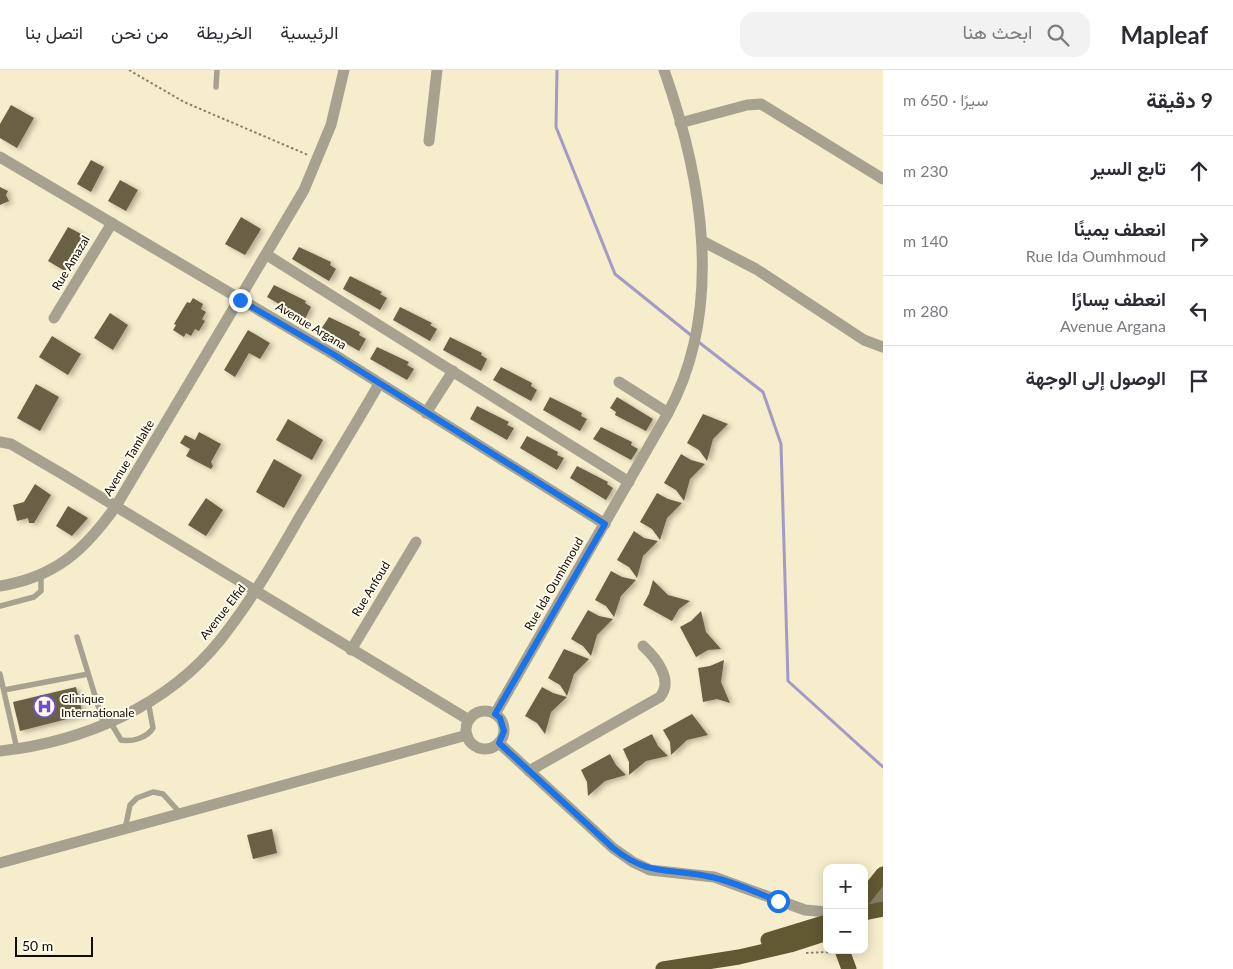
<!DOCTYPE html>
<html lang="ar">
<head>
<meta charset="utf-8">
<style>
  :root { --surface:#fff; --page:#f2f2f3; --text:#2b2b33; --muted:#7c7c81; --line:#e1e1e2 }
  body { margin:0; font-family:Lato,Vazirmatn,sans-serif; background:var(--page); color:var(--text); direction:rtl }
  .controls { position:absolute; right:15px; bottom:15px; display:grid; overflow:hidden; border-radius:10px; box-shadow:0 2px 12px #0003 }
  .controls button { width:45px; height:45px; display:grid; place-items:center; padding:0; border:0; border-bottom:1px solid var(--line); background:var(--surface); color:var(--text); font:25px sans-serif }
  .scale { position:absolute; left:15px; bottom:12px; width:78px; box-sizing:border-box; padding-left:5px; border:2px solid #100c03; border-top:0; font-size:14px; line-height:18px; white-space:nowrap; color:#100c03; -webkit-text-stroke:4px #fefaed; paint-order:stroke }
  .stop { position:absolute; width:15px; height:15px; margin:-11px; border:4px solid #1a73e8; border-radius:50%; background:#fff }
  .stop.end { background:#1a73e8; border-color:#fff; box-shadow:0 1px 5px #0008 }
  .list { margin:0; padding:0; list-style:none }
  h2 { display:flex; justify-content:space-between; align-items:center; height:65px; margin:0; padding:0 20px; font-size:21px }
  h2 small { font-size:16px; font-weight:400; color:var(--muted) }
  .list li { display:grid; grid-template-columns:32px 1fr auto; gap:15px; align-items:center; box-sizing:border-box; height:70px; padding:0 20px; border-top:1px solid var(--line) }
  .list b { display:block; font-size:19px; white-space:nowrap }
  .list p { margin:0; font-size:16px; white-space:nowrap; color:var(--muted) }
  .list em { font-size:16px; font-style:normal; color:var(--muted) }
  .icon { flex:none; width:28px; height:28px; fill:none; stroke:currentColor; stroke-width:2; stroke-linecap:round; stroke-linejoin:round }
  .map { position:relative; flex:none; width:883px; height:899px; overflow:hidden; direction:ltr }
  header { display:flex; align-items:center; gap:30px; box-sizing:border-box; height:70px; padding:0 25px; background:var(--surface); border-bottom:1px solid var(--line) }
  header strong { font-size:24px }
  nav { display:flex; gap:28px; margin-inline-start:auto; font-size:18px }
  .search { width:350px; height:45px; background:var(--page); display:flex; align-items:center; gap:12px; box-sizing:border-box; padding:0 18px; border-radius:15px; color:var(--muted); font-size:19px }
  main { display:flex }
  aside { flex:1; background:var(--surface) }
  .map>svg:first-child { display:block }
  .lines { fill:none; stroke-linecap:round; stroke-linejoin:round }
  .stream { stroke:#a19bc5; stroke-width:3 }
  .building { fill:#696144; filter:url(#shadow) }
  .path { stroke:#87816b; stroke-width:2; stroke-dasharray:2.5 2.5; stroke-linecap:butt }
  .service { stroke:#a7a28f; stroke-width:5.5 }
  .minor { stroke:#a7a28f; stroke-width:11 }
  .secondary { stroke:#857d62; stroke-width:15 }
  .trunk { stroke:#625832; stroke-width:15 }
  .route { stroke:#1a73e8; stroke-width:6 }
  .labels { text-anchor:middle; stroke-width:4; stroke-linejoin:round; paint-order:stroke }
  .street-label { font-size:12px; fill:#100c03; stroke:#fefaed }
  .poi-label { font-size:12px; fill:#100c03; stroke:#fefaed; text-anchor:start }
</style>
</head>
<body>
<header>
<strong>Mapleaf</strong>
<div class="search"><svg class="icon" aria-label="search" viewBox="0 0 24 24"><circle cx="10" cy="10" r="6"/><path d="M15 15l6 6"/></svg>ابحث هنا</div>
<nav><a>الرئيسية</a><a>الخريطة</a><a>من نحن</a><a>اتصل بنا</a></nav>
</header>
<main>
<aside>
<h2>9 دقيقة<small>سيرًا · 650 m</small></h2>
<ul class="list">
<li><svg class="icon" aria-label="ahead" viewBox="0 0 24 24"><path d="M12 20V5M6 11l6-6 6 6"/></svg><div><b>تابع السير</b></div><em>230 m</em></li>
<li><svg class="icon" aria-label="right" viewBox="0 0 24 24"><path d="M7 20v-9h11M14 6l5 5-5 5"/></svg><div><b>انعطف يمينًا</b><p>Rue Ida Oumhmoud</p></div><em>140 m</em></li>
<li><svg class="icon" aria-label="left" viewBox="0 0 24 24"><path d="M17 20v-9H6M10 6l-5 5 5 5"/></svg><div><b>انعطف يسارًا</b><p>Avenue Argana</p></div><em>280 m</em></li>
<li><svg class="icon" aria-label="arrive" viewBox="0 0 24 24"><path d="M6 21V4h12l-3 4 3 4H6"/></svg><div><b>الوصول إلى الوجهة</b></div></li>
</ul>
</aside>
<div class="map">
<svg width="883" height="899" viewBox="0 0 883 899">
  <defs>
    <filter id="shadow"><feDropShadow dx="3.5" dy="2" stdDeviation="2.5" flood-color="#0004"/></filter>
  </defs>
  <rect width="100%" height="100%" fill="#f6edcc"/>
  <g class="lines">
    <!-- stream -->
    <g class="stream">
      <path d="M557 0 556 57 615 204 692 266"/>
      <path d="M696 270 763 322 781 374 788 611 883 697"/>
    </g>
  </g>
  <!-- building -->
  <g class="building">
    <path d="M11 35 34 48 17 78 0 68V54Z"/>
    <path d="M91 90 104 97 91 122 77 114Z"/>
    <path d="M120 110 138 120 126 141 108 131Z"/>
    <path d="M0 117 8 121 6 125 9 131 0 135Z"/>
    <path d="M241 147 261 159 245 185 225 174Z"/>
    <path d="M68 157 85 166 65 201 48 191Z"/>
    <path d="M299 177 331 192 330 195 336 199 329 211 292 189Z"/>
    <path d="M350 206 382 222 380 224 387 228 380 240 343 219Z"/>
    <path d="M274 215 306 231 305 233 311 237 305 249 267 227Z"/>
    <path d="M193 228 203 234 201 239 206 242 202 249 205 251 199 261 195 259 191 266 186 263 184 267 173 260 176 255 174 254 187 232 190 233Z"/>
    <path d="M400 237 432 253 430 255 437 259 430 271 393 250Z"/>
    <path d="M110 243 128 255 113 280 94 268Z"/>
    <path d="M329 247 360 262 359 265 366 269 359 281 321 259Z"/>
    <path d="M248 260 270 273 260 289 249 283 235 307 224 300Z"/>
    <path d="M52 266 81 284 68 305 39 287Z"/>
    <path d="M450 267 482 283 481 285 487 289 481 301 443 280Z"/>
    <path d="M377 277 409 292 407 295 414 299 407 310 370 289Z"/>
    <path d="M501 297 532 313 531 316 537 320 531 331 493 310Z"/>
    <path d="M36 314 59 327 40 361 17 348Z"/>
    <path d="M550 327 582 343 581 346 587 349 580 361 543 340Z"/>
    <path d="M617 327 653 349 646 361 615 345 616 342 610 338Z"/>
    <path d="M477 336 509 352 507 355 514 358 507 370 470 349Z"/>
    <path d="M703 344 728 354 713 369 707 391 699 380 687 373Z"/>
    <path d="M288 349 323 370 312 390 276 370Z"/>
    <path d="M601 357 632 372 631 375 638 379 631 390 593 369Z"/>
    <path d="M199 362 221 374 211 392 213 396 211 399 186 386 190 379 180 373 185 365 195 370Z"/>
    <path d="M527 366 558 382 557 385 564 388 557 400 520 378Z"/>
    <path d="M681 384 691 390 705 394 690 409 684 431 676 420 664 413Z"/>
    <path d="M274 389 302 405 284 438 256 422Z"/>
    <path d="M577 396 608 412 607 414 613 418 606 430 570 408Z"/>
    <path d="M35 414 51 425 34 453H29L28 448 17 451 13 435 24 432Z"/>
    <path d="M657 423 668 429 682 433 667 448 660 470 652 459 640 452Z"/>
    <path d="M206 428 223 440 206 466 188 455Z"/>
    <path d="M68 436 88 448 72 466 56 456Z"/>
    <path d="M634 461 644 468 658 471 643 486 637 508 629 497 617 490Z"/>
    <path d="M611 501 622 507 636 510 621 526 614 547 606 536 595 530Z"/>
    <path d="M653 510 668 525 690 531 679 539 672 551 643 535 649 524Z"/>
    <path d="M588 540 599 546 613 549 597 565 591 586 583 576 571 569Z"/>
    <path d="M701 541 706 562 721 579 708 580 696 587 680 557 691 551Z"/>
    <path d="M564 579 589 589 574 604 567 626 560 615 548 608Z"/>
    <path d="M724 590 721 612 730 633 717 629 703 632 698 598 710 596Z"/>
    <path d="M76 617 83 645 20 661 13 632Z"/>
    <path d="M542 617 553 623 567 627 551 642 545 664 537 653 525 646Z"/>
    <path d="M692 644 708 665 687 670 671 685 670 672 663 660Z"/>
    <path d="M652 664 658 676 668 686 646 691 629 705V692L623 679Z"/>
    <path d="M610 684 616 695 626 705 605 711 588 726 587 712 581 700Z"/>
    <path d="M272 759 277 783 253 789 247 765Z"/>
  </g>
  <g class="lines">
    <!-- path -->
    <g class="path">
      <path d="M129 0 184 32 308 85"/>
      <path d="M806 883 826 882 831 884"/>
    </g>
    <!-- service -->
    <g class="service">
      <path d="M216 17 217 0"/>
      <path d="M0 536 34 527 41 521V504"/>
      <path d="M77 567 104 655"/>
      <path d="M0 604 17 679"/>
      <path d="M4 620 88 604"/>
      <path d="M111 653 121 670C132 672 147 668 153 658L148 631"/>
      <path d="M125 759 130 735 137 728 153 722 163 724 181 744"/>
    </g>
    <!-- minor -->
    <g class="minor">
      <path d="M680 53 747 35 761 34 883 109"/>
      <path d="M429 71 437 0"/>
      <path d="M0 87 333 284 605 454"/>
      <path d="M702 171 756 199 864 270 883 277"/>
      <path d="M267 185 629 412"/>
      <path d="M54 248 112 153"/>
      <path d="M619 312 668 343"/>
      <path d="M426 343 453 301"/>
      <path d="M0 372 11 374 64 405 469 650"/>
      <path d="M0 516C55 507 84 481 116 436L304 120 331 55 344 0"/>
      <path d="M351 580 416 472"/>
      <circle cx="485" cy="660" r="19"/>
      <path d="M495 644 668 343C725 238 702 107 664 0"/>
      <path d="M499 673 613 778 633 792 650 800 714 807 805 840 827 842"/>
      <path d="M0 681C83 672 168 636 221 569 251 531 275 490 299 448 326 403 353 359 379 314"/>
      <path d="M529 701 660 627C674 610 656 588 643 576"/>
      <path d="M0 793 467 665"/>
    </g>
    <!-- secondary -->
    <path class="secondary" d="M869 840 883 823"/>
    <!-- trunk -->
    <g class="trunk">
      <path d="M864 828 883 804"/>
      <path d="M864 843 883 839"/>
      <path d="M768 870 827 852"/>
      <path d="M842 880 849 899"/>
      <path d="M663 899 739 887 790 875 827 863"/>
    </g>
  </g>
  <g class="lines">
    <!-- route -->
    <path class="route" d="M240 230 333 284 605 454 495 644 500 648 504 661 499 673 613 778C648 806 666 798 706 806 730 810 755 822 778 831"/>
  </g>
  <!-- icons -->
  <defs>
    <symbol id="hospital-ring" viewBox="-11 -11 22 22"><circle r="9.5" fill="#fefaed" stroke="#7050ca" stroke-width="1.5"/><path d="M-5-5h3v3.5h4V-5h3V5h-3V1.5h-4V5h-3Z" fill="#7050ca"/></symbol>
  </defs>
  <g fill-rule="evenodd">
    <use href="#hospital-ring" x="32" y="624" width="25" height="25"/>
  </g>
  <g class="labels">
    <!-- street labels -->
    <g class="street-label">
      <text transform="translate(71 193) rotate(-59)" y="4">Rue Amazal</text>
      <text transform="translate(311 256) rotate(31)" y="4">Avenue Argana</text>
      <text transform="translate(129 388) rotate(-59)" y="4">Avenue Tamlalte</text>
      <text transform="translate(554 514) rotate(-60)" y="4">Rue Ida Oumhmoud</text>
      <text transform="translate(371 519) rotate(-59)" y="4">Rue Anfoud</text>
      <text transform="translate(223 542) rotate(-52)" y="4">Avenue Elfid</text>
    </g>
    <!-- poi labels -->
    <g class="poi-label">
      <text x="61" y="633">Clinique<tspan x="61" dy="14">Internationale</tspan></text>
    </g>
  </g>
</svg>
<div class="controls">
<button>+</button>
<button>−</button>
</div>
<div class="scale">50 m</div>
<div class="stop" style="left:778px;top:831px"></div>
<div class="stop end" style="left:240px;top:230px"></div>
</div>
</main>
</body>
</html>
